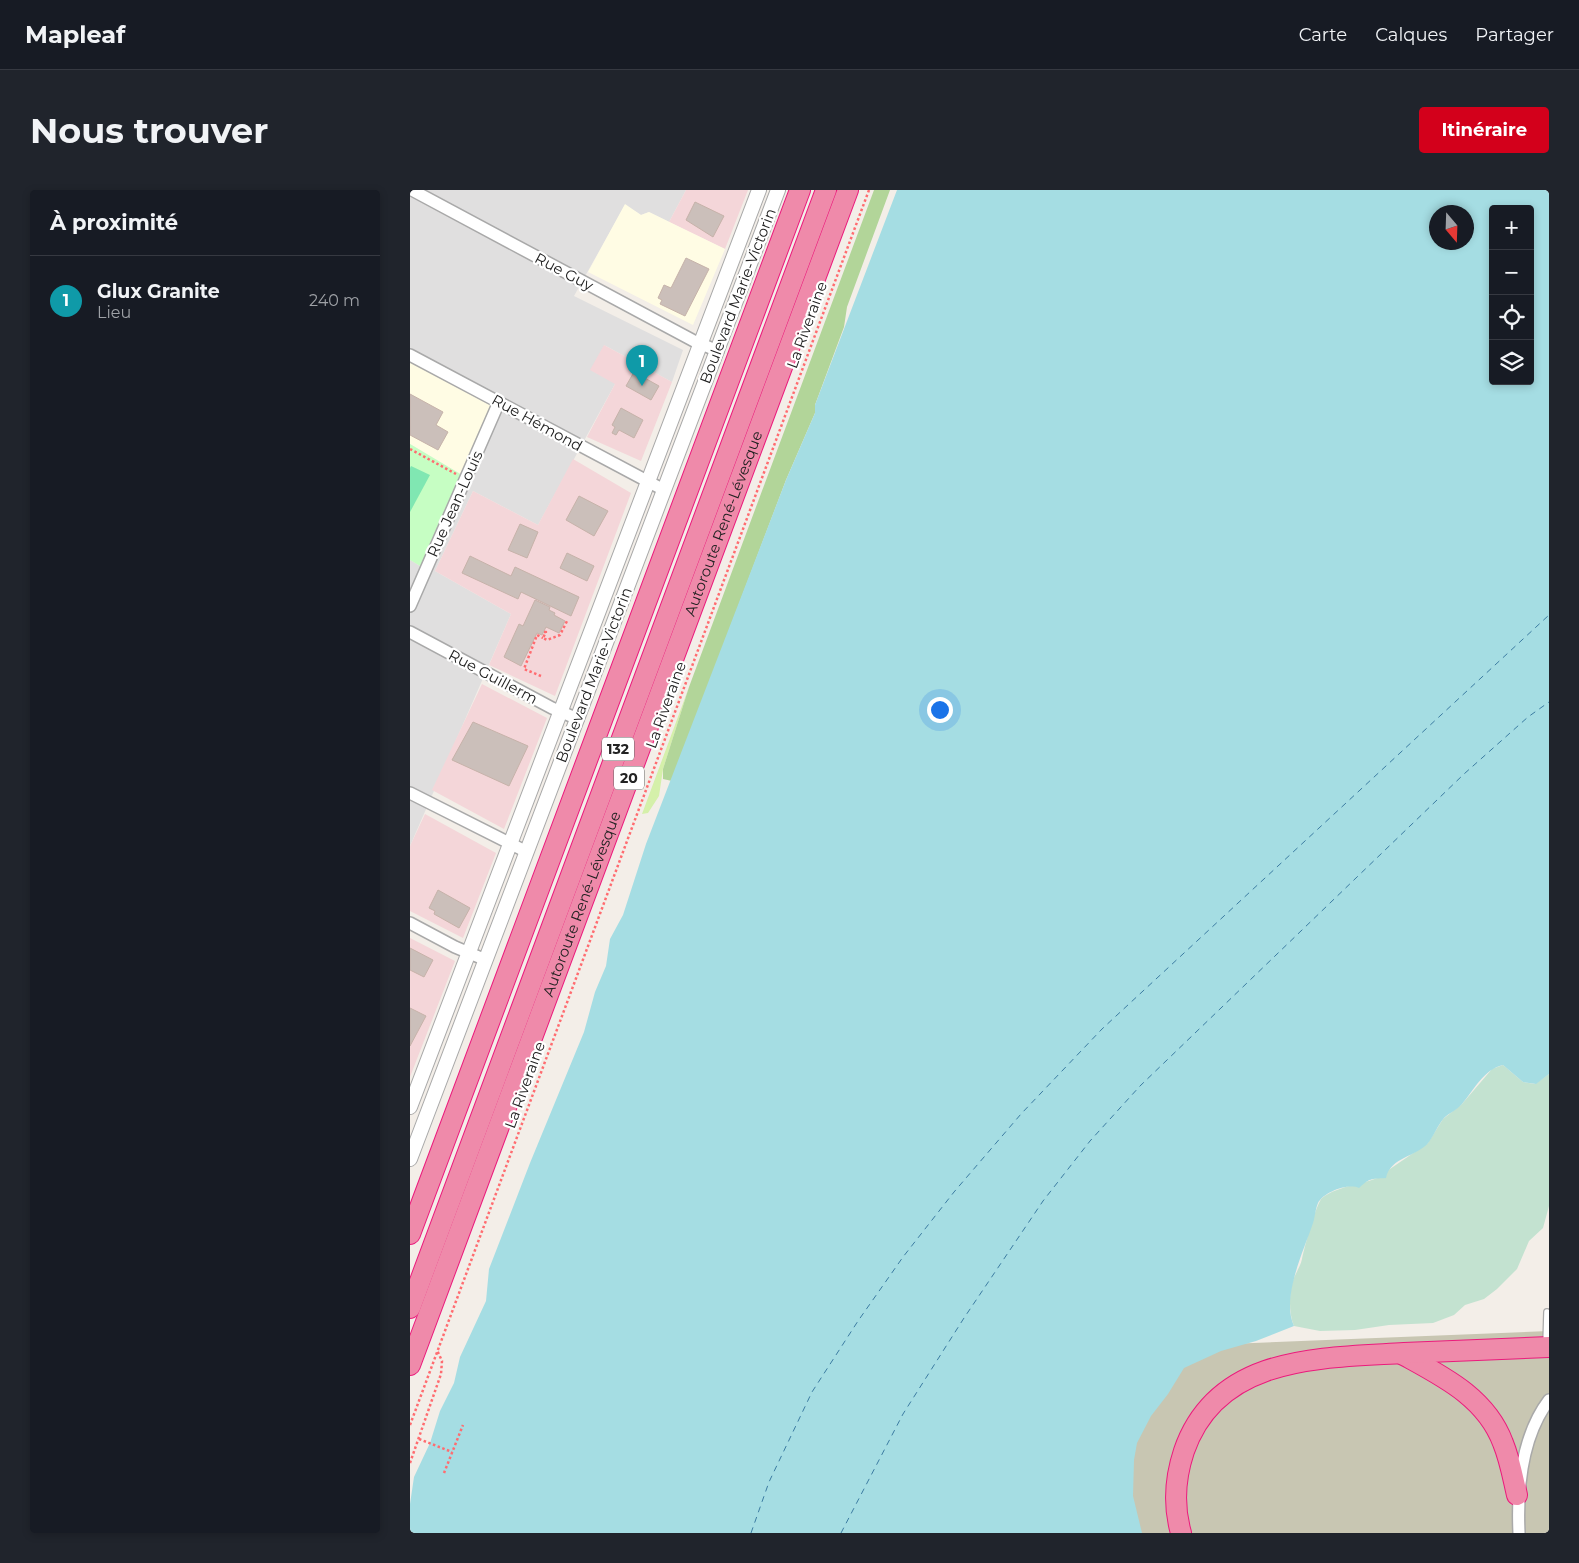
<!DOCTYPE html>
<html lang="fr">
<head>
<meta charset="utf-8">
<style>
  :root { --surface:#171b24; --page:#20242c; --text:#f1f3f6; --muted:#9ea1a6; --line:#363941; --accent:#d3001b }
  body { margin:0; font-family:Montserrat,sans-serif; background:var(--page); color:var(--text) }
  .controls { position:absolute; right:15px; top:15px; display:grid; overflow:hidden; border-radius:5px; box-shadow:0 2px 8px #0003 }
  .controls button { width:45px; height:45px; display:grid; place-items:center; padding:0; border:0; border-bottom:1px solid var(--line); background:var(--surface); color:var(--text); font:25px sans-serif }
  .compass { position:absolute; left:1019px; top:15px; width:45px; height:45px; border-radius:50%; background:var(--surface); box-shadow:0 2px 8px #0003; rotate:161deg }
  .you { position:absolute; left:529px; top:519px; width:18px; height:18px; margin:-12px; border:4px solid #fff; border-radius:50%; background:#1a73e8; box-shadow:0 0 0 8px #1a73e833 }
  .badge { display:grid; place-items:center; width:32px; height:32px; border-radius:50%; background:var(--accent); color:#fff; font-size:16px; font-weight:700 }
  .pin { position:absolute; translate:-50% -41px; filter:drop-shadow(0 1px 2px #0008) }
  .pin::after { content:''; position:absolute; top:26px; width:18px; height:15px; background:inherit; clip-path:polygon(0 0,100% 0,50% 100%) }
  .list { margin:0; padding:0; list-style:none }
  h2 { display:flex; justify-content:space-between; align-items:center; height:65px; margin:0; padding:0 20px; font-size:21px }
  h2 small { font-size:16px; font-weight:400; color:var(--muted) }
  .list li { display:grid; grid-template-columns:32px 1fr auto; gap:15px; align-items:center; box-sizing:border-box; height:90px; padding:0 20px; border-top:1px solid var(--line) }
  .list b { display:block; font-size:19px; white-space:nowrap }
  .list p { margin:0; font-size:16px; white-space:nowrap; color:var(--muted) }
  .list em { font-size:16px; font-style:normal; color:var(--muted) }
  .icon { flex:none; width:28px; height:28px; fill:none; stroke:currentColor; stroke-width:2; stroke-linecap:round; stroke-linejoin:round }
  .map { position:relative; flex:none; width:1139px; height:1343px; overflow:hidden; border-radius:5px }
  header { display:flex; align-items:center; gap:30px; box-sizing:border-box; height:70px; padding:0 25px; background:var(--surface); border-bottom:1px solid var(--line) }
  header strong { font-size:24px }
  nav { display:flex; gap:28px; margin-inline-start:auto; font-size:18px }
  .intro { display:flex; align-items:center; justify-content:space-between; box-sizing:border-box; height:120px; padding:0 30px }
  h1 { margin:0; font-size:35px }
  .button { padding:12px 22px; border-radius:5px; background:var(--accent); color:#fff; font-size:18px; font-weight:700 }
  main { display:flex; gap:30px; padding:0 30px }
  aside { flex:1; background:var(--surface); border-radius:5px; box-shadow:0 2px 8px #0003 }
  .map>svg:first-child { display:block }
  .residential { fill:#e0dfdf }
  .commercial { fill:#f4d6d9 }
  .education { fill:#fffce4 }
  .construction { fill:#c8c6b2 }
  .grass { fill:#d5f0aa }
  .forest { fill:#b2d599 }
  .wetland { fill:#c3e2d0 }
  .park { fill:#c6fec3 }
  .pitch { fill:#80e7b2 }
  .water { fill:#a5dde3; fill-rule:evenodd }
  .lines { fill:none; stroke-linecap:round; stroke-linejoin:round }
  .ferry { stroke:#3c7ca2; stroke-width:1; stroke-dasharray:6 5; stroke-linecap:butt }
  .building { fill:#cbbfba; stroke:#c6b2a9 }
  .service-casing { stroke:#a9a9a9; stroke-width:8 }
  .minor-casing { stroke:#a9a9a9; stroke-width:14 }
  .tertiary-casing { stroke:#a9a9a9; stroke-width:16 }
  .motorway-casing { stroke:#eb1a7c; stroke-width:22 }
  .path { stroke:#ff6c70; stroke-width:2.5; stroke-dasharray:2.5 2.5; stroke-linecap:butt }
  .service { stroke:#fff; stroke-width:5.5 }
  .minor { stroke:#fff; stroke-width:11 }
  .tertiary { stroke:#fff; stroke-width:14 }
  .motorway { stroke:#ef8aaa; stroke-width:20 }
  .labels { text-anchor:middle; stroke-width:4.5; stroke-linejoin:round; paint-order:stroke }
  .shield { fill:#fff; stroke:#646464; stroke-width:1 }
  .shield-label { font-size:14px; font-weight:bold; fill:#222 }
  .street-label { font-size:15px; fill:#222; stroke:#fff }
</style>
</head>
<body>
<header>
<strong>Mapleaf</strong>
<nav><a>Carte</a><a>Calques</a><a>Partager</a></nav>
</header>
<div class="intro"><h1>Nous trouver</h1><a class="button">Itinéraire</a></div>
<main>
<aside>
<h2>À proximité<small></small></h2>
<ul class="list">
<li><span class="badge" style="background:#0f9aa8">1</span><div><b>Glux Granite</b><p>Lieu</p></div><em>240 m</em></li>
</ul>
</aside>
<div class="map">
<svg width="1139" height="1343" viewBox="0 0 1139 1343">
  <rect width="100%" height="100%" fill="#f3eee8"/>
  <!-- residential -->
  <path class="residential" d="M0 0H276L259 32 239 22 231 25 215 15 164 106 273 160 262 192 194 155 205 194 128 335 63 301 25 381 101 424 0 656V370L12 377 52 285 0 166Z"/>
  <!-- commercial -->
  <g class="commercial">
    <path d="M276 0H338L315 59 259 32Z"/>
    <path d="M194 155 262 192 231 271 177 247 205 194 180 180Z"/>
    <path d="M163 269 221 303 145 506 79 475 101 424 25 381 63 301 128 335Z"/>
    <path d="M72 494 137 528 94 639 22 600Z"/>
    <path d="M15 624 86 663 53 748 0 721V656Z"/>
    <path d="M0 748 45 771 0 887Z"/>
  </g>
  <!-- education -->
  <g class="education">
    <path d="M215 14 231 25 239 22 315 59 283 135 178 82Z"/>
    <path d="M0 167 86 214 52 285 0 254Z"/>
  </g>
  <!-- construction -->
  <path class="construction" d="M1139 1141V1343H695L692 1286 770 1156Z"/>
  <!-- grass -->
  <path class="grass" d="M279 497 253 579 249 606 238 623 232 624Z"/>
  <!-- forest -->
  <path class="forest" d="M464 0H480L437 117 434 137 405 215V223L376 290 262 591 253 589V579L279 497Z"/>
  <!-- wetland -->
  <path class="wetland" d="M1093 875 1113 892 1125 894 1139 884V1016L1133 1038 1119 1051 1107 1079 1087 1099 1074 1109 1055 1115 1044 1125 1023 1133 979 1135 945 1140 910 1141 884 1136C879 1124 879 1106 882 1094 884 1085 890 1078 892 1069 894 1059 906 1014 912 1008 928 995 959 994 976 984L977 981 1018 953 1033 929 1052 914 1082 879Z"/>
  <!-- park -->
  <path class="park" d="M0 254 52 285 12 377 0 370Z"/>
  <!-- pitch -->
  <path class="pitch" d="M1 276 20 285 0 322V278Z"/>
  <!-- water -->
  <path class="water" d="M487 0H1139V884L1126 894 1113 892 1093 875C1074 879 1064 900 1052 914 1047 920 1039 923 1034 928 1028 935 1024 945 1019 952 1007 967 980 967 976 988 960 989 960 988 949 998 938 993 914 1002 908 1013 905 1020 905 1029 902 1036 893 1062 871 1109 884 1136L846 1151 811 1161 774 1178 758 1204 741 1226 727 1253 724 1270 723 1306 732 1343H0V1314L4 1287 20 1253 30 1221 44 1193 50 1167 76 1111 79 1079 120 973 174 842 185 802 196 776 200 749 213 725 236 654 376 290 405 223V215ZM1083 19H1120V191H1083ZM1026 22H1056V52H1026Z"/>
  <g class="lines">
    <!-- ferry -->
    <g class="ferry">
      <path d="M341 1343 359 1292 402 1202 448 1131 493 1067 544 1002 611 924 692 839 1139 425"/>
      <path d="M431 1343 493 1224 554 1128 633 1011 680 951 730 896 1054 584 1118 527 1139 512"/>
    </g>
  </g>
  <!-- building -->
  <g class="building">
    <path d="M285 12 314 26 303 47 276 30Z"/>
    <path d="M276 68 299 79 275 126 250 114 252 110 248 108 254 95 261 98Z"/>
    <path d="M224 182 249 196 241 210 216 196Z"/>
    <path d="M0 204 33 222 26 235 38 242 28 260 0 245Z"/>
    <path d="M211 218 233 230 224 248 209 240 206 245 202 243 205 237 202 235Z"/>
    <path d="M169 306 198 321 184 346 156 330Z"/>
    <path d="M110 334 128 342 117 368 98 360Z"/>
    <path d="M157 363 184 376 177 391 150 378Z"/>
    <path d="M60 366 101 386 105 377 169 407 161 426 111 402 108 409 52 383Z"/>
    <path d="M125 410 140 417 139 420 145 423 144 425 155 431 149 443 136 437 132 445 127 443 111 476 94 467 109 434 113 436Z"/>
    <path d="M63 532 118 556 99 596 42 570Z"/>
    <path d="M28 700 60 718 49 738 24 724 25 721 19 718Z"/>
    <path d="M0 758 23 770 14 787 0 780Z"/>
    <path d="M0 818 16 826 0 856Z"/>
  </g>
  <g class="lines">
    <defs>
      <path id="service" d="M1136 1155 1137 1122"/>
      <g id="minor">
        <path d="M2 0 284 151 308 161"/>
        <path d="M0 165 254 300"/>
        <path d="M0 416 89 212"/>
        <path d="M0 442 142 518 168 529"/>
        <path d="M0 603 117 662"/>
        <path d="M0 733 45 757 76 770"/>
        <path d="M1109 1343C1107 1299 1111 1247 1139 1210"/>
      </g>
      <g id="tertiary">
        <path d="M0 917 349 0"/>
        <path d="M0 969 368 0"/>
      </g>
      <g id="motorway">
        <path d="M0 1044 390 0"/>
        <path d="M0 1118 416 0"/>
        <path d="M992 1164C1032 1186 1076 1207 1093 1253 1100 1270 1103 1288 1107 1305"/>
        <path id="s1" d="M0 1175 438 0"/>
        <path d="M771 1343C763 1315 765 1288 774 1261 807 1165 911 1168 994 1163 1043 1161 1091 1159 1139 1157"/>
      </g>
    </defs>
    <!-- service casing -->
    <use href="#service" class="service-casing"/>
    <!-- minor casing -->
    <use href="#minor" class="minor-casing"/>
    <!-- tertiary casing -->
    <use href="#tertiary" class="tertiary-casing"/>
    <!-- motorway casing -->
    <use href="#motorway" class="motorway-casing"/>
    <!-- path -->
    <g class="path">
      <path d="M0 259 46 284"/>
      <path d="M134 442H136L133 448 137 450 150 445 157 431"/>
      <path d="M131 486 114 479 127 445 133 448"/>
      <path d="M0 1235 459 0"/>
      <path d="M9 1249 42 1262"/>
      <path d="M0 1273 31 1184 32 1171 27 1160"/>
      <path d="M34 1283 53 1235"/>
    </g>
    <!-- service -->
    <use href="#service" class="service"/>
    <!-- minor -->
    <use href="#minor" class="minor"/>
    <!-- tertiary -->
    <use href="#tertiary" class="tertiary"/>
    <!-- motorway -->
    <use href="#motorway" class="motorway"/>
  </g>
  <g class="labels">
    <!-- shield labels -->
    <g class="shield">
      <rect x="192" y="547.5" width="32" height="23" rx="4"/>
      <rect x="204" y="576.5" width="30" height="23" rx="4"/>
    </g>
    <g class="shield-label">
      <text x="208" y="564">132</text>
      <text x="219" y="593">20</text>
    </g>
    <!-- street labels -->
    <g class="street-label">
      <text transform="translate(154 82) rotate(28)" y="5">Rue Guy</text>
      <text transform="translate(328 106) rotate(-69)" y="5">Boulevard Marie-Victorin</text>
      <text transform="translate(397 135) rotate(-70)" y="5">La Riveraine</text>
      <text transform="translate(127 233) rotate(29)" y="5">Rue Hémond</text>
      <text transform="translate(45 314) rotate(-66)" y="5">Rue Jean-Louis</text>
      <text dy="5" stroke="none"><textPath href="#s1" startOffset="898">Autoroute René-Lévesque</textPath></text>
      <text transform="translate(184 485) rotate(-69)" y="5">Boulevard Marie-Victorin</text>
      <text transform="translate(83 487) rotate(28)" y="5">Rue Guillerm</text>
      <text transform="translate(256 515) rotate(-70)" y="5">La Riveraine</text>
      <text dy="5" stroke="none"><textPath href="#s1" startOffset="492">Autoroute René-Lévesque</textPath></text>
      <text transform="translate(115 895) rotate(-70)" y="5">La Riveraine</text>
    </g>
  </g>
</svg>
<div class="controls">
<button>+</button>
<button>−</button>
<button><svg class="icon" aria-label="locate" viewBox="0 0 24 24"><circle cx="12" cy="12" r="6"/><path d="M12 2v4M12 18v4M2 12h4M18 12h4"/></svg></button>
<button><svg class="icon" aria-label="layers" viewBox="0 0 24 24"><path d="M12 4l9 5-9 5-9-5zM3 14l9 5 9-5"/></svg></button>
</div>
<svg class="compass" viewBox="-18 -18 36 36"><path d="M0-13l5 13h-10z" fill="#e53935"/><path d="M0 13l5-13h-10z" fill="#9ea1a6"/></svg>
<div class="you"></div>
<div class="pin badge" style="left:232px;top:196px;background:#0f9aa8">1</div>
</div>
</main>
</body>
</html>
